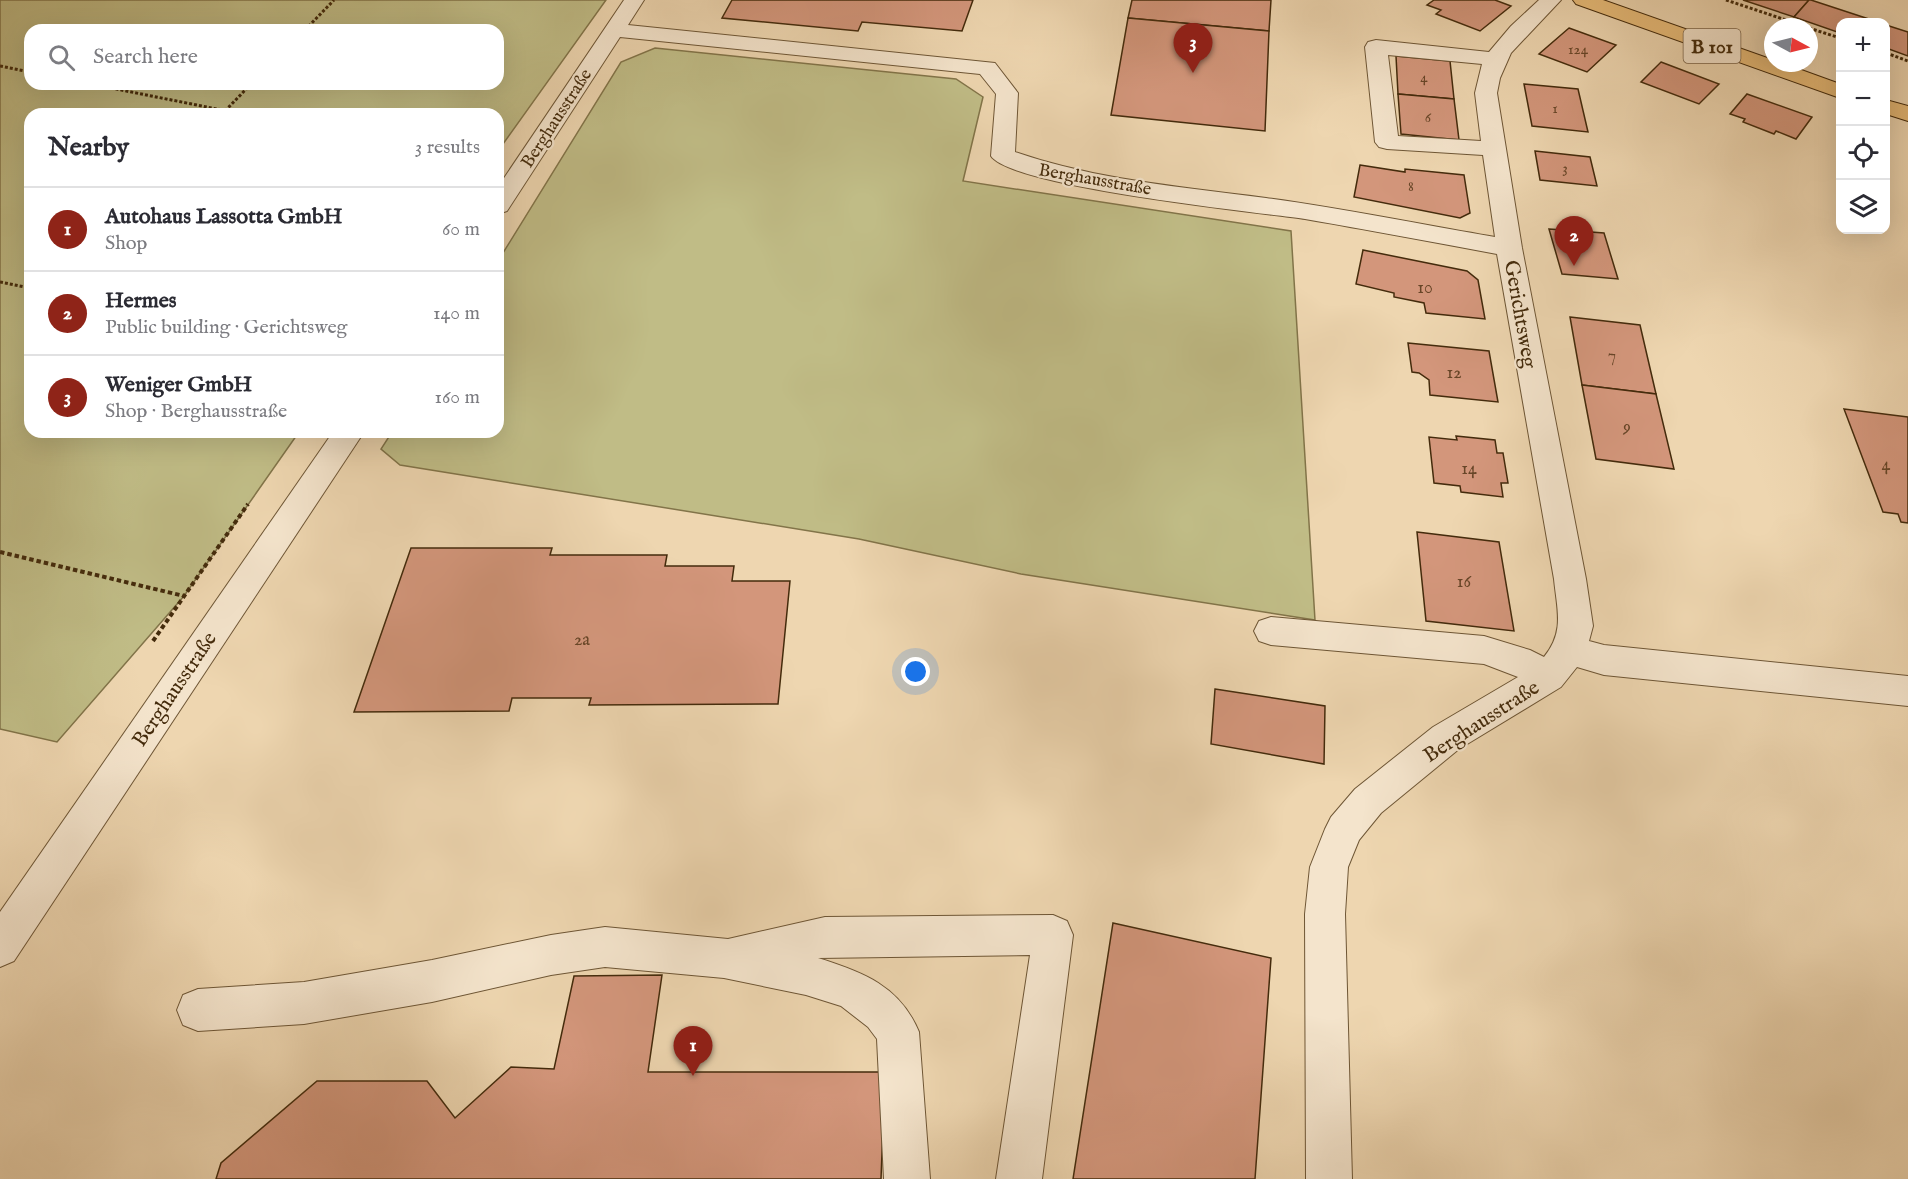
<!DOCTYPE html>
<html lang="en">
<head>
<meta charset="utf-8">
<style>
  :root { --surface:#fff; --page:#f2f2f3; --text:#2b2b33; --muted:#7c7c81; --line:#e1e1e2; --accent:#8f2418 }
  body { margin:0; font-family:"IM FELL English",serif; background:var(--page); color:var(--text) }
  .controls { position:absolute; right:18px; top:18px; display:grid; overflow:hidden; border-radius:12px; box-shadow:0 6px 24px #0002 }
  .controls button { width:54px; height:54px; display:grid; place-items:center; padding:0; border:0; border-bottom:2px solid var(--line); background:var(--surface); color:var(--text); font:30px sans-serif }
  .compass { position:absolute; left:1764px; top:18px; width:54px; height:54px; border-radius:50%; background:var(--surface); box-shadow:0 6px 24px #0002; rotate:97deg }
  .you { position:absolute; left:916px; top:672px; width:21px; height:21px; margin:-15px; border:4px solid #fff; border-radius:50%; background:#1a73e8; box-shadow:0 0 0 9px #1a73e833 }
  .badge { display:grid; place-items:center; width:39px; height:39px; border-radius:50%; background:var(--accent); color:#fff; font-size:20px; font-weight:700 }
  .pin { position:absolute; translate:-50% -50px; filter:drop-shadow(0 2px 3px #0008) }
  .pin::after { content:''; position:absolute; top:32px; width:21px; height:18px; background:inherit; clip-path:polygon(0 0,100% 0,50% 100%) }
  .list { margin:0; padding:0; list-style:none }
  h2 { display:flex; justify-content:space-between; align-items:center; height:78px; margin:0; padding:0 24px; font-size:26px }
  h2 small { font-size:20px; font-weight:400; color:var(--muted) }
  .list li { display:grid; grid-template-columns:39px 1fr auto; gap:18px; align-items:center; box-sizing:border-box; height:84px; padding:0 24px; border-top:2px solid var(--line) }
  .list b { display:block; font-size:22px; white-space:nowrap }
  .list p { margin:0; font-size:20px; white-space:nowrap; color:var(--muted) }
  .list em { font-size:20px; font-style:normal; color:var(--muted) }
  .icon { flex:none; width:33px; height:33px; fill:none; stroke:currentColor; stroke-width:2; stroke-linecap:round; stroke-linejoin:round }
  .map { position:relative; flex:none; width:1908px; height:1179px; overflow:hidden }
  .search { position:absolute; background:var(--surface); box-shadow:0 6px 24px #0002; left:24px; top:24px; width:480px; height:66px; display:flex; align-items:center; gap:15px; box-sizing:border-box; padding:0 21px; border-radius:18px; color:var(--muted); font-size:22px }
  .panel { position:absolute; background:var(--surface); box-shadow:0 6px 24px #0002; left:24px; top:108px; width:480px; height:330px; border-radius:18px }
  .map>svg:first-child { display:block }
  .green { fill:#c0bc86; stroke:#827449; stroke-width:1.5; fill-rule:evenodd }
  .building { fill:#d3967b; stroke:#442b0c; stroke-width:1.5 }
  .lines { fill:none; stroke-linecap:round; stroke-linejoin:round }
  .minor-casing { stroke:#6e5635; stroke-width:2 }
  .major-casing { stroke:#442b0c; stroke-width:2 }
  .path-far1 { stroke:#442b0c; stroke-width:3; stroke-dasharray:3 2; stroke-linecap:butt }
  .path { stroke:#442b0c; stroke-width:4; stroke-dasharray:4.5 3; stroke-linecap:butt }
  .minor { fill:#f4e4cc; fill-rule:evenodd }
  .major { fill:#e7bb78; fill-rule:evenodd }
  .labels { text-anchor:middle; stroke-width:4.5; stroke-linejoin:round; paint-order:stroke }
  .far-number-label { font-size:15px; fill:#684628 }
  .far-street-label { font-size:18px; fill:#442b0c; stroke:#f4e4cc }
  .number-label { font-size:18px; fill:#684628 }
  .shield { fill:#f4e4cc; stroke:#796246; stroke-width:1.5 }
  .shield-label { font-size:20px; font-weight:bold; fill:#442b0c }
  .street-label { font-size:21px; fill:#442b0c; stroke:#f4e4cc }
</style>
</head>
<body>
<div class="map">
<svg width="1908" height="1179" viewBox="0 0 1908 1179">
  <rect width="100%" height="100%" fill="#eed6b0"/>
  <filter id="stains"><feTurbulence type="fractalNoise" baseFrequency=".00333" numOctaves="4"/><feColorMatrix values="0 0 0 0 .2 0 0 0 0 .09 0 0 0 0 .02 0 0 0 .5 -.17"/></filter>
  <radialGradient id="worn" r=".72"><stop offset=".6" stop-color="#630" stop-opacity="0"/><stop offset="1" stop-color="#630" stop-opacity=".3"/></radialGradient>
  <!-- green -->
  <g class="green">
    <path d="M0 0H606L498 151V114H30V432H299L184 596 57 742 0 729ZM30 30H498V84H30Z"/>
    <path d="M655 48 956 79 983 97 963 181 1291 231 1315 620 1021 574 859 539 400 465 381 449 392 432H498V261L621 62Z"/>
  </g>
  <!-- building -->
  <g class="building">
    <path d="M732 0H973L962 31 862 22 858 31 722 18Z"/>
    <path d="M1132 0H1271L1269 31 1128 18Z"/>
    <path d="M1434 0H1495L1511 6 1480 31 1436 14 1441 10 1427 5Z"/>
    <path d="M1743 0H1809L1794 17Z"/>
    <path d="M1809 0H1811L1878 22H1840V33L1794 17Z"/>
    <path d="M1128 18 1269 31 1265 131 1111 115Z"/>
    <path d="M1886 25 1908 32V56L1886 48Z"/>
    <path d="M1569 28 1616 45 1587 72 1539 54Z"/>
    <path d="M1396 56 1450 61 1454 99 1398 94Z"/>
    <path d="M1661 62 1719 84 1699 104 1641 82Z"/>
    <path d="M1524 84 1578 89 1588 132 1532 126Z"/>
    <path d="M1398 94 1454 99 1459 140 1401 134Z"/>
    <path d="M1747 94 1812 117 1796 139 1776 131 1774 134 1743 122 1745 119 1730 114Z"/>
    <path d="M1535 151 1590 157 1597 186 1540 180Z"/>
    <path d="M1360 165 1405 172V169L1464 175 1470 213 1460 218 1354 197Z"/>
    <path d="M1549 229 1604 233 1618 279 1562 274Z"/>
    <path d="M1363 250 1467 271 1478 280 1485 319 1426 313 1424 303 1394 297V293L1356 284Z"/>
    <path d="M1570 317 1640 325 1656 394 1582 385Z"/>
    <path d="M1408 343 1489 351 1498 402 1430 395 1429 380 1419 373 1412 372Z"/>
    <path d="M1582 385 1656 394 1674 469 1596 459Z"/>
    <path d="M1844 409 1908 417V523L1901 522 1898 514 1883 512Z"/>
    <path d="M1456 436 1495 440 1497 453H1503L1508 483H1501L1503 497 1461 492 1460 486 1434 483 1429 437 1457 440Z"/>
    <path d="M1417 532 1499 542 1514 631 1426 621Z"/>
    <path d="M411 548H552L550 555H667L665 566H734L732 581H790L778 704 589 705 591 698H512L509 711 354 712Z"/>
    <path d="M1215 689 1325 706 1324 764 1211 744Z"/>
    <path d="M1113 923 1271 958 1255 1179H1073Z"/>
    <path d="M662 975 648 1072H885L881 1179H216L221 1163 317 1081H427L455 1118 511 1067 554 1069 574 976Z"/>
  </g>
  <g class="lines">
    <defs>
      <g id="minor">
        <path d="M624 0H644L628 25 995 63 1018 93 1015 152C1096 180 1181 187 1266 198 1342 208 1418 224 1495 237L1483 155 1387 149 1379 147 1375 142 1365 47 1368 42 1376 40 1489 52 1511 26 1539 0H1561L1511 53 1500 78 1497 93 1522 248 1586 579 1593 626 1589 641 1604 645 1908 676V706L1604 675 1577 667 1561 687 1459 749 1381 813 1359 840 1348 867 1345 914 1352 1179H1306L1305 914 1310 867 1325 829 1331 817 1355 789 1433 727 1518 677 1484 664 1271 645 1259 641 1254 631 1259 621 1271 617 1484 636 1530 650 1544 657C1565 631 1557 610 1554 579L1497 254C1433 242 1369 230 1305 219 1256 212 1012 187 991 156L996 94 980 74 620 37 507 211 498 214V187ZM1388 55 1482 64 1475 93 1481 141 1398 136Z"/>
        <path d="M333 432H364L14 961 0 967V912Z"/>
        <path d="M1053 915 1067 921 1073 935 1042 1179H996L1030 955 818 958C863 972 900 986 919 1032L930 1179H884L877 1039 868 1027 841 1006 806 995 724 978 605 967 551 975 432 1002 304 1024 198 1031 183 1025 177 1010 183 995 198 989 304 982 432 960 551 935 605 927 728 939 825 917Z"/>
      </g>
      <g id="major">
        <path d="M1573 0H1603L1773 60V63H1782L1840 84V98L1576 4Z"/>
        <path d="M1886 100 1908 106V121L1886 114Z"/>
      </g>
    </defs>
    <!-- minor casing -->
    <use href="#minor" class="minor-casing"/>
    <!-- major casing -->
    <use href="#major" class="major-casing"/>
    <!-- path-far1 -->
    <g class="path-far1">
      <path d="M1726 0 1807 27"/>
      <path d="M1809 28 1840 38"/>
      <path d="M305 30 334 0"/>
      <path d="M1886 53 1908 61"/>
      <path d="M0 66 30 72"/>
      <path d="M91 84 242 114"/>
      <path d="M225 111 251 84"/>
      <path d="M0 282 30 288"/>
    </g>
    <!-- path -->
    <g class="path">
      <path d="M0 552 184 596"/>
      <path d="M153 641 248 504"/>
    </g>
    <!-- minor -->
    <use href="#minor" class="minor"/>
    <!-- major -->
    <use href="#major" class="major"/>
  </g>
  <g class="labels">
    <!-- far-number labels -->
    <g class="far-number-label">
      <text x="1578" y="54">124</text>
      <text x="1424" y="82">4</text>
      <text x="1555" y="113">1</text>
      <text x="1428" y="122">6</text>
      <text x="1565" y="173">3</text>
      <text x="1411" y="191">8</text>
    </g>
    <!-- far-street labels -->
    <g class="far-street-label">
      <text transform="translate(556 118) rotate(-57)" y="6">Berghausstraße</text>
      <text transform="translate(1095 179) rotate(10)" y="6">Berghausstraße</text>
    </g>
    <!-- number labels -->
    <g class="number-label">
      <text x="1425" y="293">10</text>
      <text x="1612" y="361">7</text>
      <text x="1454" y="378">12</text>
      <text x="1627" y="432">9</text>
      <text x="1886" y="470">4</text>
      <text x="1469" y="474">14</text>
      <text x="1464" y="587">16</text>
      <text x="582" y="645">2a</text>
    </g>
    <!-- shield labels -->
    <rect class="shield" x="1683.5" y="29" width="57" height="34" rx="4.5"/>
    <g class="shield-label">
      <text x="1712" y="53">B 101</text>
    </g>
    <!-- street labels -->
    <g class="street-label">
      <text transform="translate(1521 314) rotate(80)" y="7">Gerichtsweg</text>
      <text transform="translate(174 689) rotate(-56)" y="7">Berghausstraße</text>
      <text transform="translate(1481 721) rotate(-33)" y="7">Berghausstraße</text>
    </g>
  </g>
  <rect width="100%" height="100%" filter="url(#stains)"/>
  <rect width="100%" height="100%" fill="url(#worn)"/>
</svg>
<div class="controls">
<button>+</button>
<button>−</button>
<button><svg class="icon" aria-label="locate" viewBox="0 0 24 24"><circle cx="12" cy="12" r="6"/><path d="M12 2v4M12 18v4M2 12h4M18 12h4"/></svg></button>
<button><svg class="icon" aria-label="layers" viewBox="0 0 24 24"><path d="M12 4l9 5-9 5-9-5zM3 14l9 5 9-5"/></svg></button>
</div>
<svg class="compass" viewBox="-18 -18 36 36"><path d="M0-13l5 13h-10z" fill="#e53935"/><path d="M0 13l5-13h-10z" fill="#7c7c81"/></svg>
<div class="you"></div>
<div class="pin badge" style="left:693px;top:1076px">1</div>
<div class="pin badge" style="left:1574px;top:266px">2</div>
<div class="pin badge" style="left:1193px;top:73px">3</div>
<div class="search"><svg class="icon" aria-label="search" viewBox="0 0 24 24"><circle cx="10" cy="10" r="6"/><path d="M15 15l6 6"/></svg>Search here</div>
<section class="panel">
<h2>Nearby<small>3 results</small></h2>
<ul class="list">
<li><span class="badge">1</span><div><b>Autohaus Lassotta GmbH</b><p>Shop</p></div><em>60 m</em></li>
<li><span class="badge">2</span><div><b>Hermes</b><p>Public building · Gerichtsweg</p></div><em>140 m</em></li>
<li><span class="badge">3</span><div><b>Weniger GmbH</b><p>Shop · Berghausstraße</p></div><em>160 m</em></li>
</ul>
</section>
</div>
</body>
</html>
